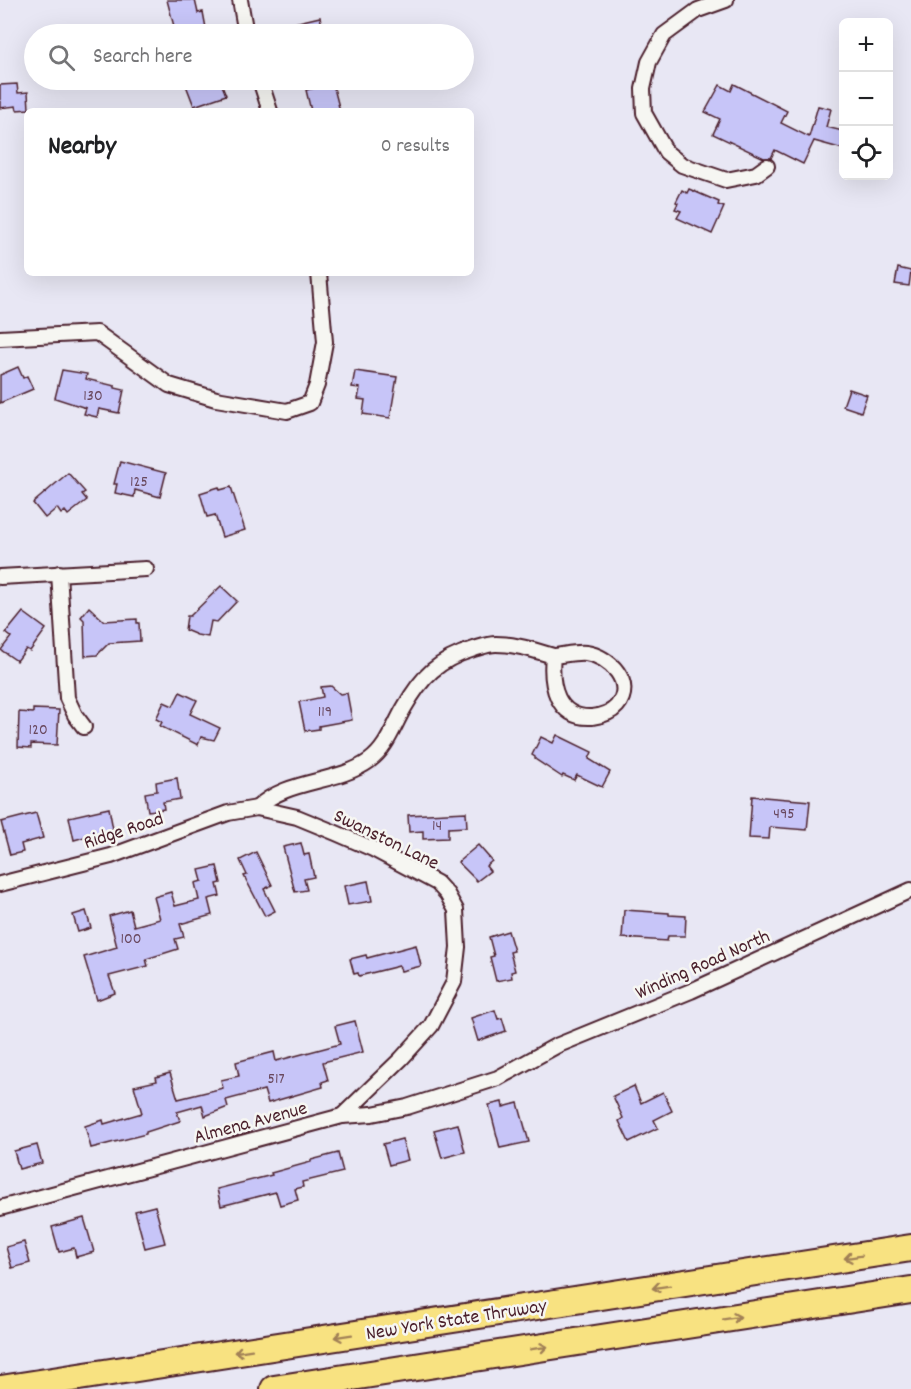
<!DOCTYPE html>
<html lang="en">
<head>
<meta charset="utf-8">
<style>
  :root { --surface:#fff; --page:#f2f2f2; --text:#202124; --muted:#757577; --line:#e0e0e0 }
  body { margin:0; font-family:Dekko,sans-serif; background:var(--page); color:var(--text) }
  .controls { position:absolute; right:18px; top:18px; display:grid; overflow:hidden; border-radius:9px; box-shadow:0 6px 24px #0002 }
  .controls button { width:54px; height:54px; display:grid; place-items:center; padding:0; border:0; border-bottom:2px solid var(--line); background:var(--surface); color:var(--text); font:30px sans-serif }
  .list { margin:0; padding:0; list-style:none }
  h2 { display:flex; justify-content:space-between; align-items:center; height:78px; margin:0; padding:0 24px; font-size:26px }
  h2 small { font-size:20px; font-weight:400; color:var(--muted) }
  .icon { flex:none; width:33px; height:33px; fill:none; stroke:currentColor; stroke-width:2; stroke-linecap:round; stroke-linejoin:round }
  .map { position:relative; flex:none; width:911px; height:1389px; overflow:hidden }
  .search { position:absolute; background:var(--surface); box-shadow:0 6px 24px #0002; left:24px; top:24px; width:450px; height:66px; display:flex; align-items:center; gap:15px; box-sizing:border-box; padding:0 21px; border-radius:33px; color:var(--muted); font-size:22px }
  .panel { position:absolute; background:var(--surface); box-shadow:0 6px 24px #0002; left:24px; top:108px; width:450px; height:168px; border-radius:9px }
  .map>svg:first-child { display:block }
  .building { fill:#c7c5f8; stroke:#4a1f2b; stroke-width:1.5 }
  .lines { fill:none; stroke-linecap:round; stroke-linejoin:round }
  .street-casing { stroke:#4a1f2b; stroke-width:18 }
  .highway-casing { stroke:#4a1f2b; stroke-width:30 }
  .street { stroke:#f6f6f2; stroke-width:14 }
  .highway { stroke:#f8e281; stroke-width:26 }
  .oneway { stroke:#a18056 }
  .labels { text-anchor:middle; stroke-width:5; stroke-linejoin:round; paint-order:stroke }
  .number-label { font-size:16px; fill:#69485e }
  .street-label { font-size:20px; fill:#4a1f2b; stroke:#f6f6f2 }
</style>
</head>
<body>
<div class="map">
<svg width="911" height="1389" viewBox="0 0 911 1389">
  <rect width="100%" height="100%" fill="#e8e7f4"/>
  <filter id="ink" filterUnits="userSpaceOnUse"><feTurbulence type="fractalNoise" baseFrequency=".0167" numOctaves="2"/><feDisplacementMap in="SourceGraphic" scale="12" xChannelSelector="R" yChannelSelector="G"/><feConvolveMatrix kernelMatrix="1 2 1 2 8 2 1 2 1" color-interpolation-filters="sRGB"/></filter>
  <g filter="url(#ink)">
    <!-- building -->
    <g class="building">
      <path d="M167 0H195L198 13 203 12 206 28 176 34Z"/>
      <path d="M320 17 324 34H297L294 23Z"/>
      <path d="M184 80H220L226 95 194 106Z"/>
      <path d="M17 84 18 93 28 92 29 109 17 110 16 106 0 108V85Z"/>
      <path d="M333 84 340 111H311L306 90Z"/>
      <path d="M734 84 787 111 781 123 809 137 818 106 831 109 826 127 843 131V149L814 141 803 164 775 150 771 158H764L713 134 720 119 705 112 720 85 731 91Z"/>
      <path d="M689 189 719 202 718 205 724 207 712 234 677 218 681 211 675 209 678 203 676 202 682 190 687 193Z"/>
      <path d="M898 268 911 271 909 286 895 284Z"/>
      <path d="M18 367 23 378 27 376 33 389 0 403V375Z"/>
      <path d="M62 370 87 374 86 379 115 386V388L124 390 119 413 99 409 97 417 84 414 86 408 55 398Z"/>
      <path d="M355 371 397 377 390 418 363 414 365 400 358 399 360 388 352 387Z"/>
      <path d="M849 389 867 395 861 412 843 406Z"/>
      <path d="M120 461 166 473 160 497 135 490 134 497 115 493 117 484H114Z"/>
      <path d="M68 473 85 492 82 494 87 500 68 515 65 511 61 514 57 508 45 518 33 503Z"/>
      <path d="M219 487 220 490 231 487 245 530 222 537 215 515 207 517 200 493Z"/>
      <path d="M221 586 237 601 217 622 211 621 208 637 197 635 185 630 187 616H190Z"/>
      <path d="M89 607 104 621 137 619V623H139L140 641 109 643 97 655 85 656 84 620 81 617Z"/>
      <path d="M23 612 46 629 30 651 26 649 17 661 1 650 11 637 6 633Z"/>
      <path d="M331 686 340 694 347 693 352 720 319 726V729L305 731 299 702 323 697 321 687Z"/>
      <path d="M180 692 197 700 190 714 220 728 214 740 201 737 198 745 160 726 162 722 156 719 164 702 173 706Z"/>
      <path d="M33 709 59 710 57 745 31 744V748L18 747 19 712 33 713Z"/>
      <path d="M557 735 592 752 589 759 610 772 602 787 577 775 574 780 563 775 562 777 535 759V757L532 755 541 737 553 743Z"/>
      <path d="M177 778 180 799 163 802 164 809 148 811 145 793 157 791 156 782Z"/>
      <path d="M752 796 810 801 807 830 770 827 769 839 749 838Z"/>
      <path d="M109 808 113 829 74 840 69 817Z"/>
      <path d="M466 812 467 827 448 828V838L423 839V831L409 832 408 815Z"/>
      <path d="M36 813 43 838 21 844 23 852 10 855 1 822Z"/>
      <path d="M301 843 304 855 309 854 314 877 304 879 307 890 295 892 283 847Z"/>
      <path d="M478 845 492 861 486 866 490 871 477 881 458 862Z"/>
      <path d="M256 852 272 885 264 889 275 911 265 916 244 876 247 875 240 860Z"/>
      <path d="M217 866 221 883 217 884 220 896 208 899 212 915 180 924 184 937 175 939 178 949 146 959 148 966 109 976 115 993 97 1000 84 957 117 947 109 916 130 910 134 926 160 919 154 897 171 892 175 906 199 900 195 883 202 881 199 870Z"/>
      <path d="M368 881 372 901 348 905 344 886Z"/>
      <path d="M624 910 669 913V915L686 916 685 936H668L667 941 622 938Z"/>
      <path d="M86 911 91 928 78 932 73 915Z"/>
      <path d="M508 931 514 951 510 952 515 971 511 972 512 978 496 981 490 957 494 956 489 937Z"/>
      <path d="M416 945 421 966 401 971 399 966 359 976 358 973 354 974 350 959 366 955 367 958Z"/>
      <path d="M495 1010 498 1019 502 1018 506 1031 478 1041 471 1018Z"/>
      <path d="M355 1021 363 1052 323 1062 328 1080 322 1082 323 1087 268 1103 264 1090 226 1100 228 1107 205 1116 202 1105 177 1112 180 1121 146 1132V1134L91 1148 85 1126 103 1120 104 1124 142 1113 134 1086 157 1081 156 1077 170 1073 178 1099 223 1088 221 1080 239 1076 236 1062 274 1052 276 1061 340 1044 335 1026Z"/>
      <path d="M634 1086 641 1103 663 1092 672 1111 654 1120 658 1128 629 1142 619 1121 623 1118 613 1096Z"/>
      <path d="M502 1102 503 1107 518 1103 529 1142 500 1148 489 1105Z"/>
      <path d="M458 1124 465 1152 442 1158 434 1130Z"/>
      <path d="M402 1139 408 1160 389 1165 383 1144Z"/>
      <path d="M37 1145 42 1163 19 1169 14 1151Z"/>
      <path d="M338 1153 343 1172 302 1182 303 1187 295 1189 298 1200 280 1205 276 1192 221 1206 217 1189 272 1175 271 1173 311 1162V1160Z"/>
      <path d="M155 1206 165 1243 145 1248 135 1211Z"/>
      <path d="M84 1218 94 1252 76 1257 74 1248 59 1252 52 1227Z"/>
      <path d="M24 1242 30 1263 12 1268 6 1247Z"/>
    </g>
    <g class="lines">
      <defs>
        <g id="street">
          <path d="M240 0 246 34"/>
          <path d="M726 0 698 10 664 35 649 62 643 89 644 113 666 152 682 165 726 180 756 174 767 166"/>
          <path d="M260 80 270 111"/>
          <path d="M0 338 97 333 169 385 216 399 287 411 310 403 317 385 325 342 319 273"/>
          <path d="M59 573 67 698 75 715 84 727"/>
          <path d="M0 577 146 569"/>
          <path d="M257 808C286 779 337 784 369 761 387 748 393 727 404 708 422 676 438 660 474 649 481 647 489 644 496 644 516 644 534 650 553 656 550 684 556 719 592 717 601 716 611 713 617 706 636 683 609 656 586 653 575 652 564 655 553 656"/>
          <path d="M0 884 111 856 228 813 257 808 297 817 336 833 373 849 437 883 447 894 456 910 458 947 454 982 431 1026 401 1059 342 1116"/>
          <path d="M0 1208 342 1116 372 1114 407 1107 498 1078 556 1046 691 991 911 890"/>
        </g>
        <g id="highway">
          <path d="M1 1389 911 1248"/>
          <path d="M274 1389 911 1290"/>
        </g>
      </defs>
      <!-- street casing -->
      <use href="#street" class="street-casing"/>
      <!-- highway casing -->
      <use href="#highway" class="highway-casing"/>
      <!-- street -->
      <use href="#street" class="street"/>
      <!-- highway -->
      <use href="#highway" class="highway"/>
    </g>
    <!-- one-way arrows -->
    <defs><path id="oneway-shaft" d="M-6 0H5M1.5-3L5.5 0L1.5 3" fill="none" stroke-width="1.6" stroke-linecap="round" stroke-linejoin="round" transform="scale(1.5)"/></defs>
    <g class="oneway">
      <use href="#oneway-shaft" transform="translate(853 1257) rotate(171)"/>
      <use href="#oneway-shaft" transform="translate(661 1287) rotate(171)"/>
      <use href="#oneway-shaft" transform="translate(732 1318) rotate(-9)"/>
      <use href="#oneway-shaft" transform="translate(343 1336) rotate(171)"/>
      <use href="#oneway-shaft" transform="translate(539 1348) rotate(-9)"/>
      <use href="#oneway-shaft" transform="translate(243 1351) rotate(171)"/>
    </g>
  </g>
  <g class="labels">
    <!-- number labels -->
    <g class="number-label">
      <text x="93" y="400">130</text>
      <text x="139" y="486">125</text>
      <text x="325" y="716">119</text>
      <text x="38" y="734">120</text>
      <text x="784" y="818">495</text>
      <text x="437" y="830">14</text>
      <text x="131" y="943">100</text>
      <text x="276" y="1083">517</text>
    </g>
    <!-- street labels -->
    <g class="street-label">
      <text transform="translate(123 829) rotate(-18)" y="7">Ridge Road</text>
      <text transform="translate(387 838) rotate(26)" y="7">Swanston Lane</text>
      <text transform="translate(702 963) rotate(-24)" y="7">Winding Road North</text>
      <text transform="translate(250 1121) rotate(-15)" y="7">Almena Avenue</text>
      <text transform="translate(456 1318) rotate(-9)" y="7">New York State Thruway</text>
    </g>
  </g>
</svg>
<div class="controls">
<button>+</button>
<button>−</button>
<button><svg class="icon" aria-label="locate" viewBox="0 0 24 24"><circle cx="12" cy="12" r="6"/><path d="M12 2v4M12 18v4M2 12h4M18 12h4"/></svg></button>
</div>
<div class="search"><svg class="icon" aria-label="search" viewBox="0 0 24 24"><circle cx="10" cy="10" r="6"/><path d="M15 15l6 6"/></svg>Search here</div>
<section class="panel">
<h2>Nearby<small>0 results</small></h2>
<ul class="list">
</ul>
</section>
</div>
</body>
</html>
